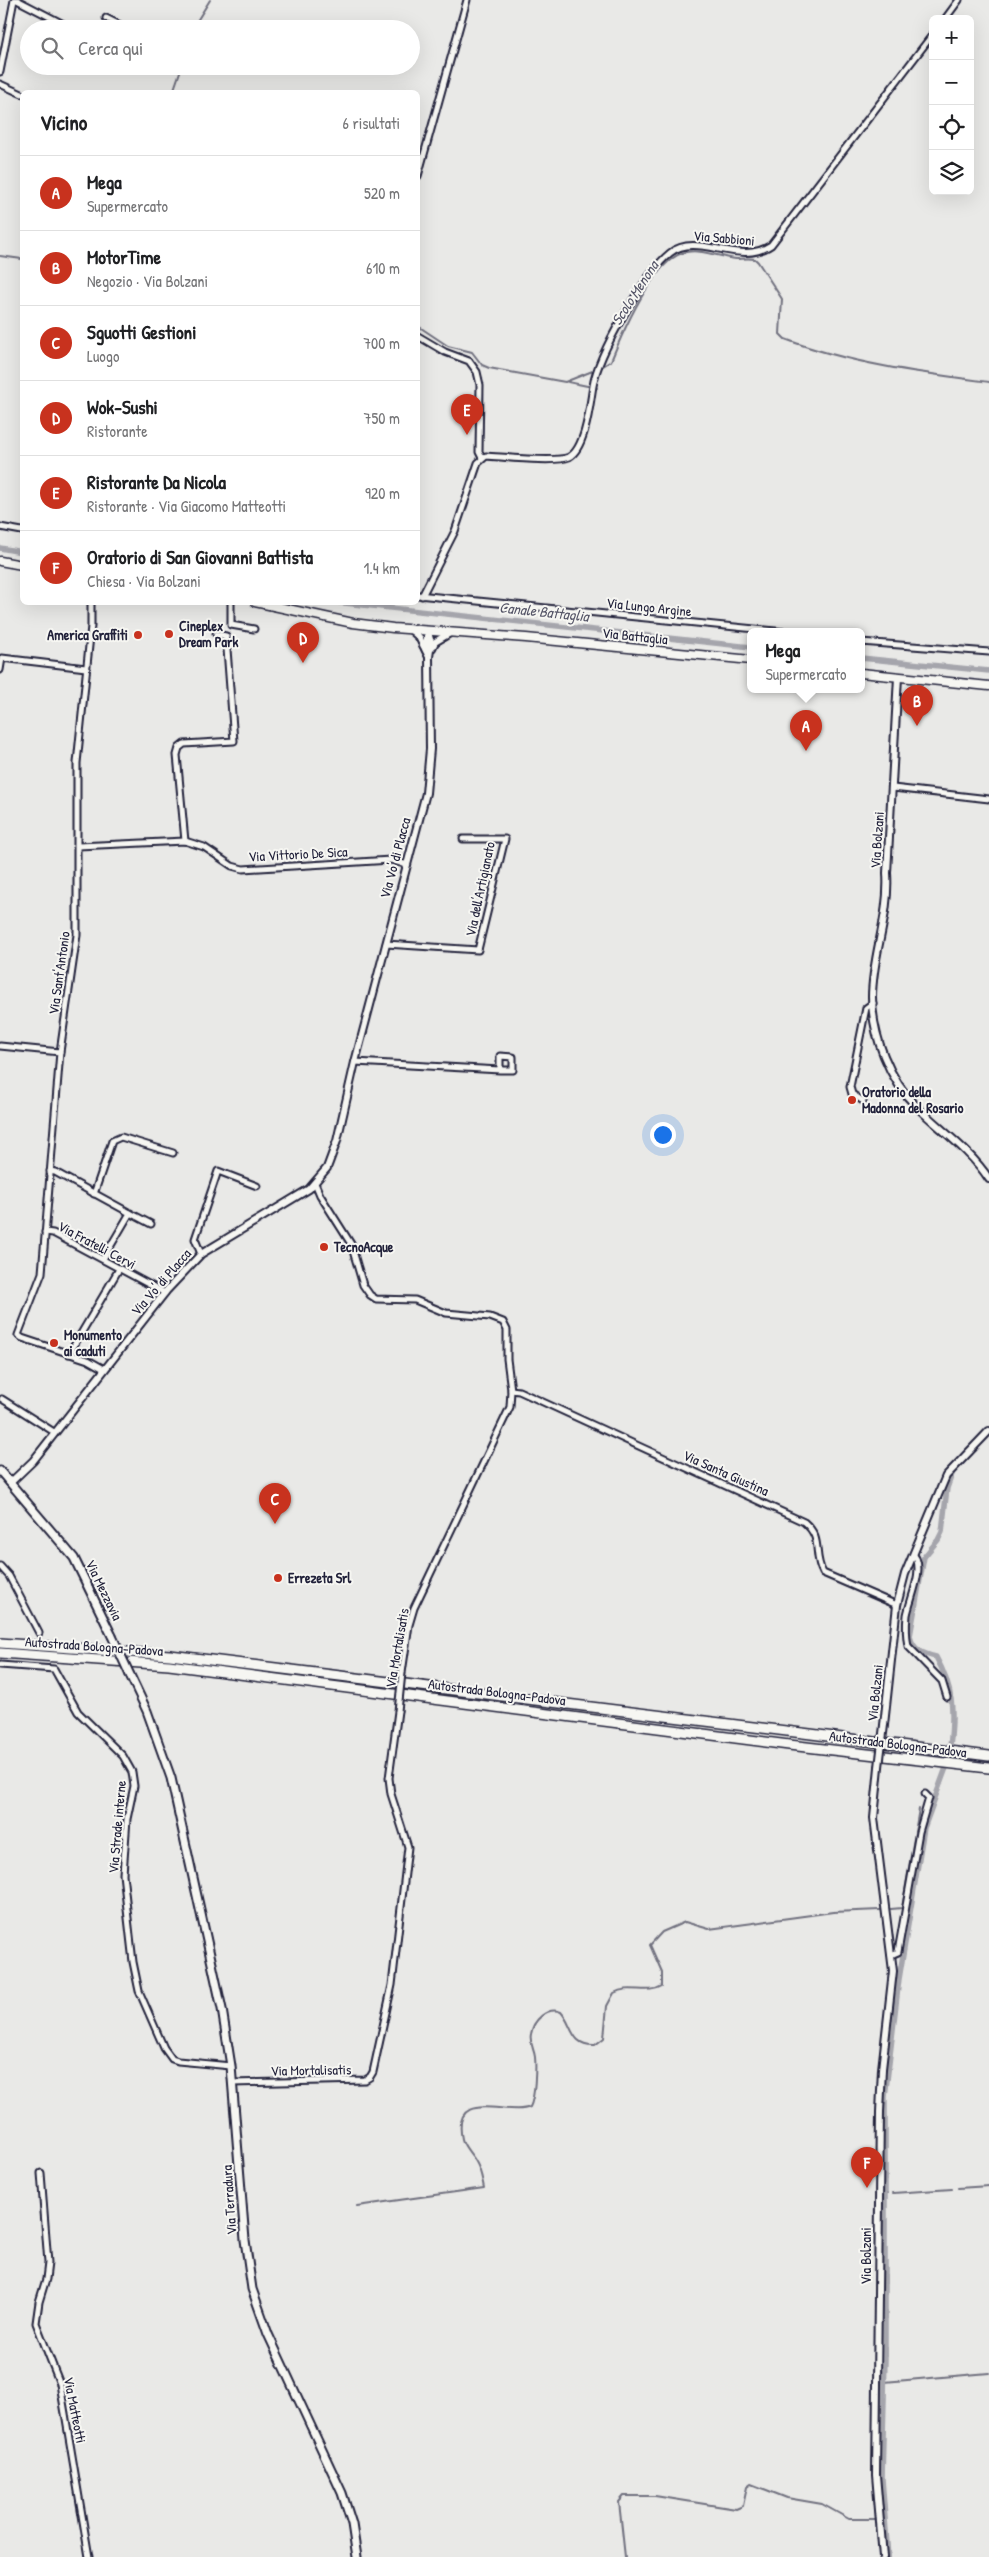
<!DOCTYPE html>
<html lang="it">
<head>
<meta charset="utf-8">
<style>
  :root { --surface:#fff; --page:#f6f6f6; --text:#202124; --muted:#757577; --line:#e0e0e0; --accent:#c8321e }
  body { margin:0; font-family:"Patrick Hand",sans-serif; background:var(--page); color:var(--text) }
  .controls { position:absolute; right:15px; top:15px; display:grid; overflow:hidden; border-radius:8px; box-shadow:0 5px 20px #0002 }
  .controls button { width:45px; height:45px; display:grid; place-items:center; padding:0; border:0; border-bottom:1px solid var(--line); background:var(--surface); color:var(--text); font:25px sans-serif }
  .you { position:absolute; left:662px; top:1134px; width:18px; height:18px; margin:-12px; border:4px solid #fff; border-radius:50%; background:#1a73e8; box-shadow:0 0 0 8px #1a73e833 }
  .badge { display:grid; place-items:center; width:32px; height:32px; border-radius:50%; background:var(--accent); color:#fff; font-size:16px; font-weight:700 }
  .pin { position:absolute; translate:-50% -41px; filter:drop-shadow(0 1px 2px #0008) }
  .pin::after { content:''; position:absolute; top:26px; width:18px; height:15px; background:inherit; clip-path:polygon(0 0,100% 0,50% 100%) }
  .popup { position:absolute; left:747px; top:628px; width:118px; height:65px; box-sizing:border-box; display:grid; place-content:center; border-radius:8px; background:var(--surface); filter:drop-shadow(0 1px 4px #0005); font-size:16px; white-space:nowrap; color:var(--muted) }
  .popup b { font-size:19px; color:var(--text) }
  .popup::after { content:''; position:absolute; left:50%; top:100%; margin-left:-10px; border:10px solid transparent; border-top-color:var(--surface) }
  .list { margin:0; padding:0; list-style:none }
  h2 { display:flex; justify-content:space-between; align-items:center; height:65px; margin:0; padding:0 20px; font-size:21px }
  h2 small { font-size:16px; font-weight:400; color:var(--muted) }
  .list li { display:grid; grid-template-columns:32px 1fr auto; gap:15px; align-items:center; box-sizing:border-box; height:75px; padding:0 20px; border-top:1px solid var(--line) }
  .list b { display:block; font-size:19px; white-space:nowrap }
  .list p { margin:0; font-size:16px; white-space:nowrap; color:var(--muted) }
  .list em { font-size:16px; font-style:normal; color:var(--muted) }
  .icon { flex:none; width:28px; height:28px; fill:none; stroke:currentColor; stroke-width:2; stroke-linecap:round; stroke-linejoin:round }
  .map { position:relative; flex:none; width:989px; height:2557px; overflow:hidden }
  .search { position:absolute; background:var(--surface); box-shadow:0 5px 20px #0002; left:20px; top:20px; width:400px; height:55px; display:flex; align-items:center; gap:12px; box-sizing:border-box; padding:0 18px; border-radius:28px; color:var(--muted); font-size:19px }
  .panel { position:absolute; background:var(--surface); box-shadow:0 5px 20px #0002; left:20px; top:90px; width:400px; height:515px; border-radius:8px }
  .map>svg:first-child { display:block }
  .lines { fill:none; stroke-linecap:round; stroke-linejoin:round }
  .stream { stroke:#71717f; stroke-width:2 }
  .canal { stroke:#a5a5ac; stroke-width:5.5 }
  .minor-casing { stroke:#22223b; stroke-width:9 }
  .tertiary-casing { stroke:#22223b; stroke-width:10 }
  .secondary-casing { stroke:#22223b; stroke-width:11 }
  .primary-casing { stroke:#22223b; stroke-width:11 }
  .motorway-casing { stroke:#22223b; stroke-width:12 }
  .minor { stroke:#f6f6f2; stroke-width:5 }
  .tertiary { stroke:#f6f6f2; stroke-width:6 }
  .secondary { stroke:#f6f6f2; stroke-width:7 }
  .primary { stroke:#f6f6f2; stroke-width:8 }
  .motorway { stroke:#f6f6f2; stroke-width:9 }
  .minor-bridge-casing { stroke:#22223b; stroke-width:9; stroke-linecap:butt }
  .tertiary-bridge-casing { stroke:#22223b; stroke-width:10; stroke-linecap:butt }
  .secondary-bridge-casing { stroke:#22223b; stroke-width:11; stroke-linecap:butt }
  .minor-bridge { stroke:#f6f6f2; stroke-width:5 }
  .tertiary-bridge { stroke:#f6f6f2; stroke-width:6 }
  .secondary-bridge { stroke:#f6f6f2; stroke-width:7 }
  .poi-dot { fill:#c8321e; stroke:#f6f6f2; stroke-width:2 }
  .labels { text-anchor:middle; stroke-width:4; stroke-linejoin:round; paint-order:stroke }
  .street-label { font-size:14px; fill:#22223b; stroke:#f6f6f2 }
  .poi-label { font-size:14px; font-weight:bold; fill:#22223b; stroke:#f6f6f2; text-anchor:start }
  .water-label { font-size:15px; font-style:italic; fill:#565668; stroke:#f6f6f2 }
</style>
</head>
<body>
<div class="map">
<svg width="989" height="2557" viewBox="0 0 989 2557">
  <rect width="100%" height="100%" fill="#e9e9e7"/>
  <filter id="ink" filterUnits="userSpaceOnUse"><feTurbulence type="fractalNoise" baseFrequency=".02" numOctaves="2"/><feDisplacementMap in="SourceGraphic" scale="10" xChannelSelector="R" yChannelSelector="G"/><feConvolveMatrix kernelMatrix="1 2 1 2 8 2 1 2 1" color-interpolation-filters="sRGB"/></filter>
  <g filter="url(#ink)">
    <g class="lines">
      <!-- stream -->
      <g class="stream">
        <path d="M192 29 210 0"/>
        <path d="M173 92 182 66"/>
        <path d="M0 256 22 259"/>
        <path d="M418 326 448 346 472 352 482 365 489 368 565 382 595 370"/>
        <path d="M600 368 611 361C622 334 654 258 686 252 703 249 719 257 736 259 742 259 748 258 755 259L758 262 782 299 780 334 785 339C850 364 921 373 989 382"/>
        <path d="M568 382 597 388"/>
        <path d="M891 1909 902 1908 919 1809"/>
        <path d="M958 2188 989 2186"/>
        <path d="M884 2193H888"/>
        <path d="M893 2193 952 2189"/>
        <path d="M357 2206 484 2188C482 2179 481 2170 476 2162 472 2154 464 2148 462 2139 451 2087 508 2117 530 2107 535 2098 536 2068 535 2057 534 2049 529 2042 531 2034 533 2021 547 2006 561 2012 573 2025 570 2046 595 2045L604 2038 607 2006 614 1993C629 1984 648 1995 662 1986V1972L650 1945 662 1932 685 1922 709 1929 833 1912 880 1910"/>
        <path d="M884 2382 989 2373"/>
        <path d="M625 2557 619 2502 624 2496H655L736 2509 743 2506 747 2487 751 2484 787 2498 822 2504 849 2519H875"/>
      </g>
      <!-- canal -->
      <g class="canal">
        <path d="M0 548 22 552"/>
        <path d="M335 602 751 647"/>
        <path d="M861 658 989 671"/>
        <path d="M950 1747C954 1711 954 1690 936 1657 923 1654 913 1650 910 1636L924 1557 938 1540 942 1532 947 1488 952 1474"/>
        <path d="M888 2557 882 2479 885 2360V2097L899 1979 924 1828 947 1765"/>
      </g>
      <defs>
        <g id="minor">
          <path d="M17 0 73 29"/>
          <path d="M106 18 128 29"/>
          <path d="M945 19 959 0"/>
          <path d="M0 72 14 0"/>
          <path d="M0 84 22 94"/>
          <path d="M418 176 467 0"/>
          <path d="M418 336 445 352 469 361 477 372 480 385 479 452 482 458"/>
          <path d="M0 527 22 531"/>
          <path d="M418 595 785 632"/>
          <path d="M422 596 455 531 478 463 486 456C504 457 556 463 569 457 586 448 590 403 593 386 598 354 644 274 670 253 698 231 739 267 771 245L933 34"/>
          <path d="M91 602V626L77 763V935L60 1052 42 1273 18 1335 22 1338 88 1360 104 1369"/>
          <path d="M231 602V625L254 629"/>
          <path d="M861 642 989 652"/>
          <path d="M0 670 2 658 86 668"/>
          <path d="M893 788 989 799"/>
          <path d="M185 841 177 755 179 748 184 744 234 741 226 636 216 634"/>
          <path d="M78 846 185 841 204 847 232 866 243 869 391 860 407 865"/>
          <path d="M386 944 478 950 505 839H463"/>
          <path d="M0 1046 60 1052"/>
          <path d="M355 1062 500 1070H513V1057L500 1056V1070"/>
          <path d="M863 1101 852 1094 850 1087 866 1008 873 1003"/>
          <path d="M50 1171 55 1172 130 1213 103 1259"/>
          <path d="M315 1183 320 1195 351 1244 363 1285 370 1295 376 1299 415 1300 446 1313 490 1317 503 1322 507 1330V1359L511 1390 510 1407 414 1608 409 1625 402 1673"/>
          <path d="M94 1194 112 1141 121 1137 173 1153"/>
          <path d="M130 1213 151 1224"/>
          <path d="M45 1232 53 1233 165 1293"/>
          <path d="M201 1254 195 1239 218 1171 257 1186"/>
          <path d="M69 1354 119 1269"/>
          <path d="M511 1390 519 1391 804 1522C824 1539 812 1553 823 1573L897 1605"/>
          <path d="M2 1399 54 1432"/>
          <path d="M914 1555C925 1568 910 1599 907 1615 906 1625 906 1636 908 1646L942 1681 947 1697"/>
          <path d="M0 1566 9 1576 39 1633"/>
          <path d="M0 1665 54 1669 78 1712 123 1756 132 1772 134 1786 127 1819 123 1874 133 1962 139 1991 164 2048 172 2059 178 2061 231 2066"/>
          <path d="M891 1955 898 1952 899 1946 919 1832 929 1798 925 1794"/>
          <path d="M232 2083 365 2080 370 2077 373 2072 392 1985 408 1847 391 1794 389 1778 398 1711"/>
          <path d="M41 2173 48 2263 46 2279 39 2302 36 2323 60 2384 89 2557"/>
        </g>
        <g id="tertiary">
          <path d="M411 630 419 637 424 647"/>
          <path d="M428 632 425 649 429 657"/>
          <path d="M432 648 435 642 450 633"/>
          <path d="M898 677 887 873C890 917 872 955 872 997 872 1035 889 1080 917 1107 941 1130 971 1151 989 1179"/>
          <path d="M10 1483 33 1461 167 1290 201 1254 309 1189 327 1168 337 1141 355 1062 426 793 430 749 429 657 431 643 428 632"/>
          <path d="M884 1725 897 1605 905 1574 946 1476 989 1431"/>
          <path d="M879 1767 874 1818 893 1971 882 2069 880 2112 876 2475 883 2557"/>
        </g>
        <g id="secondary">
          <path d="M0 1471 74 1558 112 1636"/>
          <path d="M130 1675 147 1711 171 1778 222 2009 231 2066 245 2240 252 2289 268 2334 342 2493 352 2524 357 2557"/>
        </g>
        <g id="primary">
          <path d="M0 561 22 565"/>
          <path d="M255 602 353 623 393 628 526 638 751 660"/>
          <path d="M861 673 989 686"/>
        </g>
        <g id="motorway">
          <path d="M0 1643 170 1655 989 1756"/>
          <path d="M0 1653 169 1665 789 1745 989 1768"/>
        </g>
      </defs>
      <!-- minor casing -->
      <use href="#minor" class="minor-casing"/>
      <!-- tertiary casing -->
      <use href="#tertiary" class="tertiary-casing"/>
      <!-- secondary casing -->
      <use href="#secondary" class="secondary-casing"/>
      <!-- primary casing -->
      <use href="#primary" class="primary-casing"/>
      <!-- motorway casing -->
      <use href="#motorway" class="motorway-casing"/>
      <!-- minor -->
      <use href="#minor" class="minor"/>
      <!-- tertiary -->
      <use href="#tertiary" class="tertiary"/>
      <!-- secondary -->
      <use href="#secondary" class="secondary"/>
      <!-- primary -->
      <use href="#primary" class="primary"/>
      <!-- motorway -->
      <use href="#motorway" class="motorway"/>
      <defs>
        <path id="minor-bridge" d="M398 1711 402 1673"/>
        <path id="tertiary-bridge" d="M879 1767 884 1725"/>
        <path id="secondary-bridge" d="M112 1636 130 1675"/>
      </defs>
      <!-- minor-bridge casing -->
      <use href="#minor-bridge" class="minor-bridge-casing"/>
      <!-- tertiary-bridge casing -->
      <use href="#tertiary-bridge" class="tertiary-bridge-casing"/>
      <!-- secondary-bridge casing -->
      <use href="#secondary-bridge" class="secondary-bridge-casing"/>
      <!-- minor-bridge -->
      <use href="#minor-bridge" class="minor-bridge"/>
      <!-- tertiary-bridge -->
      <use href="#tertiary-bridge" class="tertiary-bridge"/>
      <!-- secondary-bridge -->
      <use href="#secondary-bridge" class="secondary-bridge"/>
    </g>
  </g>
  <!-- markers -->
  <g class="poi-dot">
    <circle cx="169" cy="634" r="5"/>
    <circle cx="138" cy="635" r="5"/>
    <circle cx="852" cy="1100" r="5"/>
    <circle cx="324" cy="1247" r="5"/>
    <circle cx="54" cy="1343" r="5"/>
    <circle cx="278" cy="1578" r="5"/>
  </g>
  <g class="labels">
    <!-- street labels -->
    <g class="street-label">
      <text transform="translate(724 238) rotate(5)" y="5">Via Sabbioni</text>
      <text transform="translate(649 607) rotate(6)" y="5">Via Lungo Argine</text>
      <text transform="translate(635 636) rotate(6)" y="5">Via Battaglia</text>
      <text transform="translate(877 840) rotate(-86)" y="5">Via Bolzani</text>
      <text transform="translate(298 854) rotate(-3)" y="5">Via Vittorio De Sica</text>
      <text transform="translate(395 858) rotate(-75)" y="5">Via Vo' di Placca</text>
      <text transform="translate(480 889) rotate(-78)" y="5">Via dell'Artigianato</text>
      <text transform="translate(59 973) rotate(-82)" y="5">Via Sant'Antonio</text>
      <text transform="translate(97 1245) rotate(28)" y="5">Via Fratelli Cervi</text>
      <text transform="translate(161 1282) rotate(-49)" y="5">Via Vo' di Placca</text>
      <text transform="translate(726 1473) rotate(24)" y="5">Via Santa Giustina</text>
      <text transform="translate(104 1590) rotate(64)" y="5">Via Mezzavia</text>
      <text transform="translate(94 1646) rotate(4)" y="5">Autostrada Bologna-Padova</text>
      <text transform="translate(397 1648) rotate(-80)" y="5">Via Mortalisatis</text>
      <text transform="translate(497 1692) rotate(7)" y="5">Autostrada Bologna-Padova</text>
      <text transform="translate(875 1693) rotate(-84)" y="5">Via Bolzani</text>
      <text transform="translate(898 1744) rotate(7)" y="5">Autostrada Bologna-Padova</text>
      <text transform="translate(117 1827) rotate(-85)" y="5">Via Strade interne</text>
      <text transform="translate(311 2070) rotate(-1)" y="5">Via Mortalisatis</text>
      <text transform="translate(229 2200) rotate(-94)" y="5">Via Terradura</text>
      <text transform="translate(866 2256) rotate(-90)" y="5">Via Bolzani</text>
      <text transform="translate(75 2410) rotate(79)" y="5">Via Matteotti</text>
    </g>
    <!-- poi labels -->
    <g class="poi-label">
      <text x="179" y="631">Cineplex<tspan x="179" dy="16">Dream Park</tspan></text>
      <text x="128" y="640" text-anchor="end">America Graffiti</text>
      <text x="862" y="1097">Oratorio della<tspan x="862" dy="16">Madonna del Rosario</tspan></text>
      <text x="334" y="1252">TecnoAcque</text>
      <text x="64" y="1340">Monumento<tspan x="64" dy="16">ai caduti</tspan></text>
      <text x="288" y="1583">Errezeta Srl</text>
    </g>
    <!-- water labels -->
    <g class="water-label">
      <text transform="translate(635 293) rotate(-57)" y="5">Scolo Menona</text>
      <text transform="translate(544 612) rotate(6)" y="5">Canale Battaglia</text>
    </g>
  </g>
</svg>
<div class="controls">
<button>+</button>
<button>−</button>
<button><svg class="icon" aria-label="locate" viewBox="0 0 24 24"><circle cx="12" cy="12" r="6"/><path d="M12 2v4M12 18v4M2 12h4M18 12h4"/></svg></button>
<button><svg class="icon" aria-label="layers" viewBox="0 0 24 24"><path d="M12 4l9 5-9 5-9-5zM3 14l9 5 9-5"/></svg></button>
</div>
<div class="you"></div>
<div class="pin badge" style="left:806px;top:751px">A</div>
<div class="popup"><b>Mega</b>Supermercato</div>
<div class="pin badge" style="left:917px;top:726px">B</div>
<div class="pin badge" style="left:275px;top:1524px">C</div>
<div class="pin badge" style="left:303px;top:663px">D</div>
<div class="pin badge" style="left:467px;top:435px">E</div>
<div class="pin badge" style="left:867px;top:2188px">F</div>
<div class="search"><svg class="icon" aria-label="search" viewBox="0 0 24 24"><circle cx="10" cy="10" r="6"/><path d="M15 15l6 6"/></svg>Cerca qui</div>
<section class="panel">
<h2>Vicino<small>6 risultati</small></h2>
<ul class="list">
<li><span class="badge">A</span><div><b>Mega</b><p>Supermercato</p></div><em>520 m</em></li>
<li><span class="badge">B</span><div><b>MotorTime</b><p>Negozio · Via Bolzani</p></div><em>610 m</em></li>
<li><span class="badge">C</span><div><b>Sguotti Gestioni</b><p>Luogo</p></div><em>700 m</em></li>
<li><span class="badge">D</span><div><b>Wok-Sushi</b><p>Ristorante</p></div><em>750 m</em></li>
<li><span class="badge">E</span><div><b>Ristorante Da Nicola</b><p>Ristorante · Via Giacomo Matteotti</p></div><em>920 m</em></li>
<li><span class="badge">F</span><div><b>Oratorio di San Giovanni Battista</b><p>Chiesa · Via Bolzani</p></div><em>1.4 km</em></li>
</ul>
</section>
</div>
</body>
</html>
